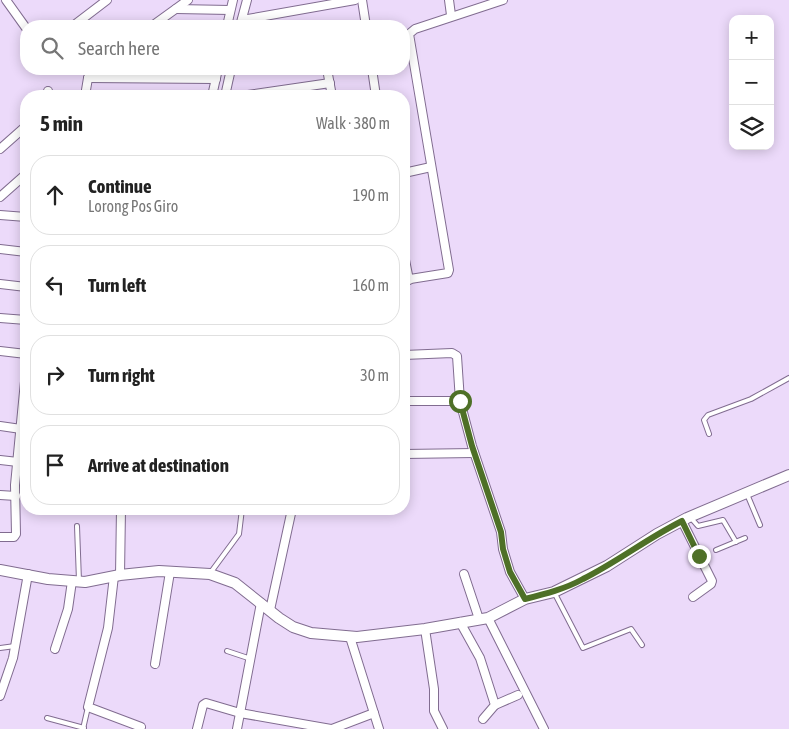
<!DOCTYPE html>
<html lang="en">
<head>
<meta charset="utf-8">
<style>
  :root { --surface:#fff; --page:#f6f6f6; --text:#222; --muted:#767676; --line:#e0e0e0 }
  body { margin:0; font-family:"Asap Condensed",sans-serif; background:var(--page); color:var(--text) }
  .controls { position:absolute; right:15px; top:15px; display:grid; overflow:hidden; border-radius:10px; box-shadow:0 2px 12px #0003 }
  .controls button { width:45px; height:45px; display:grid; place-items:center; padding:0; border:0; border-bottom:1px solid var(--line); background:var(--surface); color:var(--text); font:25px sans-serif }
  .stop { position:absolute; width:15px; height:15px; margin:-11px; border:4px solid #4e7027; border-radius:50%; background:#fff }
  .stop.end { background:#4e7027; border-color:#fff; box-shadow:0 1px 5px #0008 }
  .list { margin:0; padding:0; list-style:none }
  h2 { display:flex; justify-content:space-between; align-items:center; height:65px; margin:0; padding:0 20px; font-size:21px }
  h2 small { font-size:16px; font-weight:400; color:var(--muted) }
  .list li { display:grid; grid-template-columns:32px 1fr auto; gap:15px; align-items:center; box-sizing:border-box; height:80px; margin:0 10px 10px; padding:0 10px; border:1px solid var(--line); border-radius:20px }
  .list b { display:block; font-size:19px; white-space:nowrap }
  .list p { margin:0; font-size:16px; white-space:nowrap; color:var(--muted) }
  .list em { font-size:16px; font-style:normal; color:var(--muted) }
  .icon { flex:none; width:28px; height:28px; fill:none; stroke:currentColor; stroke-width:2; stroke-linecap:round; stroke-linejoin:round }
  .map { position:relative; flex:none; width:789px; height:729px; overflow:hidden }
  .search { position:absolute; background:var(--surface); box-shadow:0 2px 12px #0003; left:20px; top:20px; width:390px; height:55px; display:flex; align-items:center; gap:12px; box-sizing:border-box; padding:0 18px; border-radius:20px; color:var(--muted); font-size:19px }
  .panel { position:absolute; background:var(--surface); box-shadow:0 2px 12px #0003; left:20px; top:90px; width:390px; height:425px; border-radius:20px }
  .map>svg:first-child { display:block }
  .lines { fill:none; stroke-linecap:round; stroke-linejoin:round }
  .lane-casing { stroke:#816c90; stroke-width:6 }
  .street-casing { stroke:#816c90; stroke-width:10 }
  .secondary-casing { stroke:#816c90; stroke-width:12 }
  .lane { stroke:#fff; stroke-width:4 }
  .street { stroke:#fff; stroke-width:8 }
  .secondary { stroke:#fff; stroke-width:10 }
  .route { stroke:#4e7027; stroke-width:6 }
</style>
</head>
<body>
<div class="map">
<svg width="789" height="729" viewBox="0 0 789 729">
  <rect width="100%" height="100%" fill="#ecdafa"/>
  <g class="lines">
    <defs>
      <g id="lane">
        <path d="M709 434 704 420 708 415 751 399 789 378"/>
        <path d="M747 494 760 525"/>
        <path d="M691 518 698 526 723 520 736 542"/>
        <path d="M77 526 79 581"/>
        <path d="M716 550 745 538"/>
        <path d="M211 572 239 534 242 509"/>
        <path d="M554 592 583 648 631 629 642 645"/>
        <path d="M0 648 15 646"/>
        <path d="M227 651 251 659"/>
        <path d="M47 718 84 728"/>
        <path d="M83 729 88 707"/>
      </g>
      <g id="street">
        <path d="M6 0 26 28"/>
        <path d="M362 0 366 26"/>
        <path d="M449 0 451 15"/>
        <path d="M176 9 230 10"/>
        <path d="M242 20 355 0"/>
        <path d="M73 26 107 0"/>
        <path d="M152 26 188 0"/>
        <path d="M227 26 233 0"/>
        <path d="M240 26 247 0"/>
        <path d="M327 69 332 96"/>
        <path d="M372 69 376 96"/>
        <path d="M88 78 216 79"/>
        <path d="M48 96V91"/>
        <path d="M85 96 88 78 98 69"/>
        <path d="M212 96 218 69"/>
        <path d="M225 96 231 69"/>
        <path d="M241 96 330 83"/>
        <path d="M0 149 26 126"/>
        <path d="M404 173 431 167"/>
        <path d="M0 197 26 174"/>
        <path d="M0 215 26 217"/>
        <path d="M0 249 26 252"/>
        <path d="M404 255 409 280"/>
        <path d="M404 280 448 273 449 270 409 34 415 29 503 0"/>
        <path d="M0 284 26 287"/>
        <path d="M0 318 26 320"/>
        <path d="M0 351 26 354"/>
        <path d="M404 355 452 353 457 356 460 401 472 446 501 532 503 549 510 572 525 599"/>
        <path d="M404 401H460"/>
        <path d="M0 426 21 429"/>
        <path d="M404 454 474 453"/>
        <path d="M0 460 18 462"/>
        <path d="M0 495 16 496"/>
        <path d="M682 521 712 581 711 584 693 597"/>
        <path d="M0 537H14L16 534 15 485 26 371"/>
        <path d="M464 574 479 619"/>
        <path d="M120 575 121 509"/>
        <path d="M114 576 108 628 88 707 141 727"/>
        <path d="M270 610 292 509"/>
        <path d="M488 618 544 729"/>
        <path d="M460 622 480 658 495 705 483 719"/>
        <path d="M425 629 434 689V711L443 729"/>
        <path d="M350 637 379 729"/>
        <path d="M55 649 68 609 72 581"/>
        <path d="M155 664 170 572"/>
        <path d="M0 696 13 658 28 574"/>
        <path d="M495 705 518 695"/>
        <path d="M197 729 203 705 206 703 240 713 331 729"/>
        <path d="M237 729 261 603"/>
        <path d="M332 729 374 713"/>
      </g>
      <path id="secondary" d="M0 570 48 579 85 582 120 575 159 571 210 574 235 583 279 618 293 627 311 633 357 637 425 629 488 618 525 599 554 592 607 566 657 534 687 518 789 475"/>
    </defs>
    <!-- lane casing -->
    <use href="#lane" class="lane-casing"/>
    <!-- street casing -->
    <use href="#street" class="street-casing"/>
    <!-- secondary casing -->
    <use href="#secondary" class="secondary-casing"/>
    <!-- lane -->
    <use href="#lane" class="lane"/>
    <!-- street -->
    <use href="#street" class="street"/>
    <!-- secondary -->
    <use href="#secondary" class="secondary"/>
  </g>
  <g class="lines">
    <!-- route -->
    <path class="route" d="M460 401 472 446 501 532 503 549 510 572 525 599C545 594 565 589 583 579 617 562 648 538 682 521L699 556"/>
  </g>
</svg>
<div class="controls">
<button>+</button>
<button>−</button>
<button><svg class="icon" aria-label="layers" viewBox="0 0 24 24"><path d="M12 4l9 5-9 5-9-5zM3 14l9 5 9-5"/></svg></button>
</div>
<div class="stop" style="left:460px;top:401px"></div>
<div class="stop end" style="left:699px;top:556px"></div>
<div class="search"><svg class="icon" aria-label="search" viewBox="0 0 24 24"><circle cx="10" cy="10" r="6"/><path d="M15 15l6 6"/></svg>Search here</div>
<section class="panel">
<h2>5 min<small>Walk · 380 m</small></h2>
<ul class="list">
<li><svg class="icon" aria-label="ahead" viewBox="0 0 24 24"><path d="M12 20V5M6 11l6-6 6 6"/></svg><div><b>Continue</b><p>Lorong Pos Giro</p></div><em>190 m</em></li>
<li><svg class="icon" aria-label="left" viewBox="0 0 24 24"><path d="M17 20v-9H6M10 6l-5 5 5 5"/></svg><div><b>Turn left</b></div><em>160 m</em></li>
<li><svg class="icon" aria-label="right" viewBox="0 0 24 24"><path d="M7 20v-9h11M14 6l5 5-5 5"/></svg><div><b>Turn right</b></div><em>30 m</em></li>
<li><svg class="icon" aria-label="arrive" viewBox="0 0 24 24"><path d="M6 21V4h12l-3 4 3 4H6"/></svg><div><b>Arrive at destination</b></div></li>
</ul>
</section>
</div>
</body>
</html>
